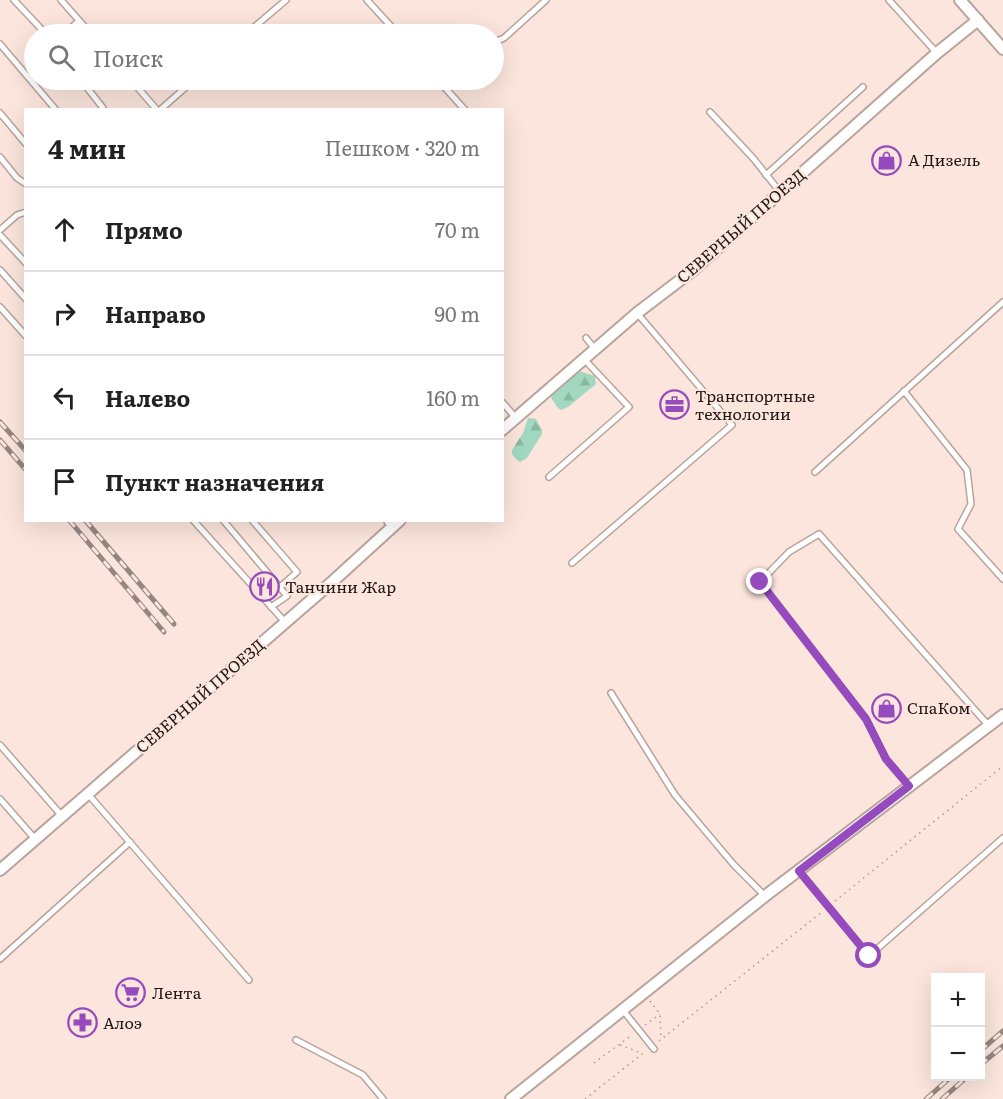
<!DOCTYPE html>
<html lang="ru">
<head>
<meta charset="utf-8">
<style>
  :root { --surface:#fff; --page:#f6f6f6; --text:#222; --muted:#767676; --line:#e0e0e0 }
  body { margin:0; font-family:Literata,serif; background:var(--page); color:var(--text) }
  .controls { position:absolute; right:18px; bottom:18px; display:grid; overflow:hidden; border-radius:0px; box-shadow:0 6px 24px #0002 }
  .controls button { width:54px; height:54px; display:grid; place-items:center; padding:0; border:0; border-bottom:2px solid var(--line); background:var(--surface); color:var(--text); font:30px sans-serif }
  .stop { position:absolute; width:18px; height:18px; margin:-14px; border:4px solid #954bbd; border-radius:50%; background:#fff }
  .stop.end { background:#954bbd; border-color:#fff; box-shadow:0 2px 6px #0008 }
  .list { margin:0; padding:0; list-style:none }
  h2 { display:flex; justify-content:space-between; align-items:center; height:78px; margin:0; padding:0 24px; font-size:26px }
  h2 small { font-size:20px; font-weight:400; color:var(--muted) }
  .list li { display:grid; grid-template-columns:39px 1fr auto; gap:18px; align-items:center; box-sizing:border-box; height:84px; padding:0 24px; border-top:2px solid var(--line) }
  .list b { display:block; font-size:22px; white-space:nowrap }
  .list em { font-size:20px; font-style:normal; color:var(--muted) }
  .icon { flex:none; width:33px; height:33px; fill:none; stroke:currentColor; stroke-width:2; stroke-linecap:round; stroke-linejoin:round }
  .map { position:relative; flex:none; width:1003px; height:1099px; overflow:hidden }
  .search { position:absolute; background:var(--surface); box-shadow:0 6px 24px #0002; left:24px; top:24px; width:480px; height:66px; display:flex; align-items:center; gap:15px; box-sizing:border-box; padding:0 21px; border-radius:33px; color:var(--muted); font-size:22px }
  .panel { position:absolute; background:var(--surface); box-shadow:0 6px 24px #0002; left:24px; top:108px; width:480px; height:414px; border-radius:0px }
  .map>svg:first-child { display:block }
  .forest { fill:url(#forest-firs) }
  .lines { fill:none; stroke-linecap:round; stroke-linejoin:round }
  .lane-casing { stroke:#b9a49c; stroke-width:8 }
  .street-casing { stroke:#b9a49c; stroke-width:14 }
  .path { stroke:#ab9b94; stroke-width:1.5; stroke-dasharray:1.5 4.5; stroke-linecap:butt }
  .lane { stroke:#fff; stroke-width:5 }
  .street { stroke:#fff; stroke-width:10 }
  .rail-casing { stroke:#958680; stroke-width:5 }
  .rail { stroke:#fbe5dc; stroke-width:3; stroke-dasharray:9; stroke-linecap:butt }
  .route { stroke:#954bbd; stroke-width:8 }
  .labels { text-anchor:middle; stroke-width:4.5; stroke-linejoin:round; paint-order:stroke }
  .poi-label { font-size:16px; fill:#1f1815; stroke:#fbe5dc; text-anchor:start }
  .street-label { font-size:16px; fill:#1f1815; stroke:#fbe5dc }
</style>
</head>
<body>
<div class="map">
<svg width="1003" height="1099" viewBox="0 0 1003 1099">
  <defs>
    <pattern id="forest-firs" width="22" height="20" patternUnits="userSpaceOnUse" patternTransform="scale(1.5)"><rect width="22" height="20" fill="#a1d8bf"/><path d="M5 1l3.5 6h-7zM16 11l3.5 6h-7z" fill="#8ab9a3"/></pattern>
  </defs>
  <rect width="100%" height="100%" fill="#fbe5dc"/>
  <!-- forest -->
  <g class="forest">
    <path d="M579 371 595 376 596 384 568 407 561 410 558 408 551 398 553 394Z"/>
    <path d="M528 418 536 419 542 430V434L527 458 520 462 517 460 512 454V450L523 433Z"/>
  </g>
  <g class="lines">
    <defs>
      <g id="lane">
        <path d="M14 0 46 34"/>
        <path d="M61 0 91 34"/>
        <path d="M367 0 398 34"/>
        <path d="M889 0 936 52"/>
        <path d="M64 34 79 21"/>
        <path d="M246 34 286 0"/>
        <path d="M494 43 497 41 504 38 546 0"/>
        <path d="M0 44 56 110"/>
        <path d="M81 80 103 108 101 110"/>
        <path d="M131 80 157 110"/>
        <path d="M438 80 465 110"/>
        <path d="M444 87 452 80"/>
        <path d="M160 110 194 80"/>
        <path d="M710 112 753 158 780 192"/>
        <path d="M0 113 26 144"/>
        <path d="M0 157 17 178 26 184"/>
        <path d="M766 175 863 87"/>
        <path d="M0 230 17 215 26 212"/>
        <path d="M0 235 26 263"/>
        <path d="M0 270 26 299"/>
        <path d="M0 307 26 336"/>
        <path d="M586 338 595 349"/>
        <path d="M904 391 967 470 971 504 958 529 1003 579"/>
        <path d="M502 402 516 418"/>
        <path d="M815 472 1003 302"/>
        <path d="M549 477 629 407 584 359"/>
        <path d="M193 520 285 622"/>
        <path d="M223 520 287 596 271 607"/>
        <path d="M252 520 297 572 280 587"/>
        <path d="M386 520 392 528"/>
        <path d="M572 563 732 425 637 313"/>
        <path d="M611 693 675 795 734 865 765 896"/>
        <path d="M0 745 62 816"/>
        <path d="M909 786 886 759 866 719 760 582 789 552 819 534 989 726"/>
        <path d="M88 794 249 980"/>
        <path d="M0 799 35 839"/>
        <path d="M799 871 869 956 1003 838"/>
        <path d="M0 959 130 842"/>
        <path d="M622 1009 654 1049"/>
        <path d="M296 1040 363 1075 383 1099"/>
      </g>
      <g id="street">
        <path d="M960 0 1003 49"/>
        <path d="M502 430 637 313 692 271 937 53 978 20"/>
        <path d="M0 870 332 582 400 520"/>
        <path d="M511 1099 765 896 1003 715"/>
      </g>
    </defs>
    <!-- lane casing -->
    <use href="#lane" class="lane-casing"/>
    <!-- street casing -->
    <use href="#street" class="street-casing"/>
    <!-- path -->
    <g class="path">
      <path d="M835 901 1003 766"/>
      <path d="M650 1001 660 1014 661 1038"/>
      <path d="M645 1025 660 1014"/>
      <path d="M659 1041 822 912"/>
      <path d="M620 1045 641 1053"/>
      <path d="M594 1063 632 1035"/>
      <path d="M585 1099 646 1051"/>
    </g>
    <!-- lane -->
    <use href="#lane" class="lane"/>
    <!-- street -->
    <use href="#street" class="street"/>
    <defs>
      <g id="rail">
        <path d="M0 422 26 451"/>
        <path d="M0 440 26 470"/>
        <path d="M69 520 164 632"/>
        <path d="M85 520 174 624"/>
        <path d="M980 1051 1003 1031"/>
        <path d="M980 1065 1003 1046"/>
        <path d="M926 1099 952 1076"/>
        <path d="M942 1099 968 1076"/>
      </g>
    </defs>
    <!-- rail casing -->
    <use href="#rail" class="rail-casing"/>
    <!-- rail -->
    <use href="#rail" class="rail"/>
  </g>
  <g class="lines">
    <!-- route -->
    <path class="route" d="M760 582 866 719 886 759 909 786 799 871 869 956"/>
  </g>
  <!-- icons -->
  <defs>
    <symbol id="shop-ring" viewBox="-11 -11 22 22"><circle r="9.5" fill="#fbe5dc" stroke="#954bbd" stroke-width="1.5"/><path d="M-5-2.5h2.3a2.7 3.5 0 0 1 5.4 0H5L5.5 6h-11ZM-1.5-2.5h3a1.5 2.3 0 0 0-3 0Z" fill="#954bbd"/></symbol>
    <symbol id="office-ring" viewBox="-11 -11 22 22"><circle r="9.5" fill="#fbe5dc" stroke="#954bbd" stroke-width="1.5"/><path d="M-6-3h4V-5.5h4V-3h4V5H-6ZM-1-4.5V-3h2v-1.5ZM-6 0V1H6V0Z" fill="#954bbd"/></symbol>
    <symbol id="restaurant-ring" viewBox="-11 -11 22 22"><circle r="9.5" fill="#fbe5dc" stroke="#954bbd" stroke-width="1.5"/><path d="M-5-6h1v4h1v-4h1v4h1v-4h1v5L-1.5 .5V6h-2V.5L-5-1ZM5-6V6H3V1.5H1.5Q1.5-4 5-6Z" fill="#954bbd"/></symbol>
    <symbol id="supermarket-ring" viewBox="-11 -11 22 22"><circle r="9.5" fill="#fbe5dc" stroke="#954bbd" stroke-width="1.5"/><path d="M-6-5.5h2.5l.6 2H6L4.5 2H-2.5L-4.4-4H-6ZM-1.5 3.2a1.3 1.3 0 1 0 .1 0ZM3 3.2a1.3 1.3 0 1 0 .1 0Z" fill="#954bbd"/></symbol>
    <symbol id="pharmacy-ring" viewBox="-11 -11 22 22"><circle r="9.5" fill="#fbe5dc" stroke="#954bbd" stroke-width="1.5"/><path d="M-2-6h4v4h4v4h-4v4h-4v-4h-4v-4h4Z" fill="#954bbd"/></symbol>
  </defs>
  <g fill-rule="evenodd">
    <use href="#shop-ring" x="870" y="144" width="33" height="33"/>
    <use href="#office-ring" x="658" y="388" width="33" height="33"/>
    <use href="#restaurant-ring" x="248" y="570" width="33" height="33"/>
    <use href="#shop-ring" x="870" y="692" width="33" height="33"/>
    <use href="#supermarket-ring" x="114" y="976" width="33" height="33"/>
    <use href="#pharmacy-ring" x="66" y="1006" width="33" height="33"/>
  </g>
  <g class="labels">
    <!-- poi labels -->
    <g class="poi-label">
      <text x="908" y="166">А Дизель</text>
      <text x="695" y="402">Транспортные<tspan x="695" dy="18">технологии</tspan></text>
      <text x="285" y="593">Танчини Жар</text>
      <text x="907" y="714">СпаКом</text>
      <text x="152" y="999">Лента</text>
      <text x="103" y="1029">Алоэ</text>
    </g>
    <!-- street labels -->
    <g class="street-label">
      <text transform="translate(741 226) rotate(-41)" y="6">СЕВЕРНЫЙ ПРОЕЗД</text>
      <text transform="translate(200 696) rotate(-41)" y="6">СЕВЕРНЫЙ ПРОЕЗД</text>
    </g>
  </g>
</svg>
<div class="controls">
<button>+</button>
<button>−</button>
</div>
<div class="stop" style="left:869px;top:956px"></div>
<div class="stop end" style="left:760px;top:582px"></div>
<div class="search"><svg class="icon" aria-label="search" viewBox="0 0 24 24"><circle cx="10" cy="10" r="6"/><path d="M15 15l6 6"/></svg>Поиск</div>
<section class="panel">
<h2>4 мин<small>Пешком · 320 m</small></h2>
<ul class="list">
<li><svg class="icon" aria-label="ahead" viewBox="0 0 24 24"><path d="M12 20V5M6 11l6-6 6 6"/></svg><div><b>Прямо</b></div><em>70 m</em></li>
<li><svg class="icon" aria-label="right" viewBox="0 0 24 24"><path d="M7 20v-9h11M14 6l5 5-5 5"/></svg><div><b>Направо</b></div><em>90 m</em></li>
<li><svg class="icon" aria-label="left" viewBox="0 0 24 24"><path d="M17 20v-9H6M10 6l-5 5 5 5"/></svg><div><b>Налево</b></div><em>160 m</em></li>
<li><svg class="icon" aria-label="arrive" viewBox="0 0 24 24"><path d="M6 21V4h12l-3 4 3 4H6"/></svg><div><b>Пункт назначения</b></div></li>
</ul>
</section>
</div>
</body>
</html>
